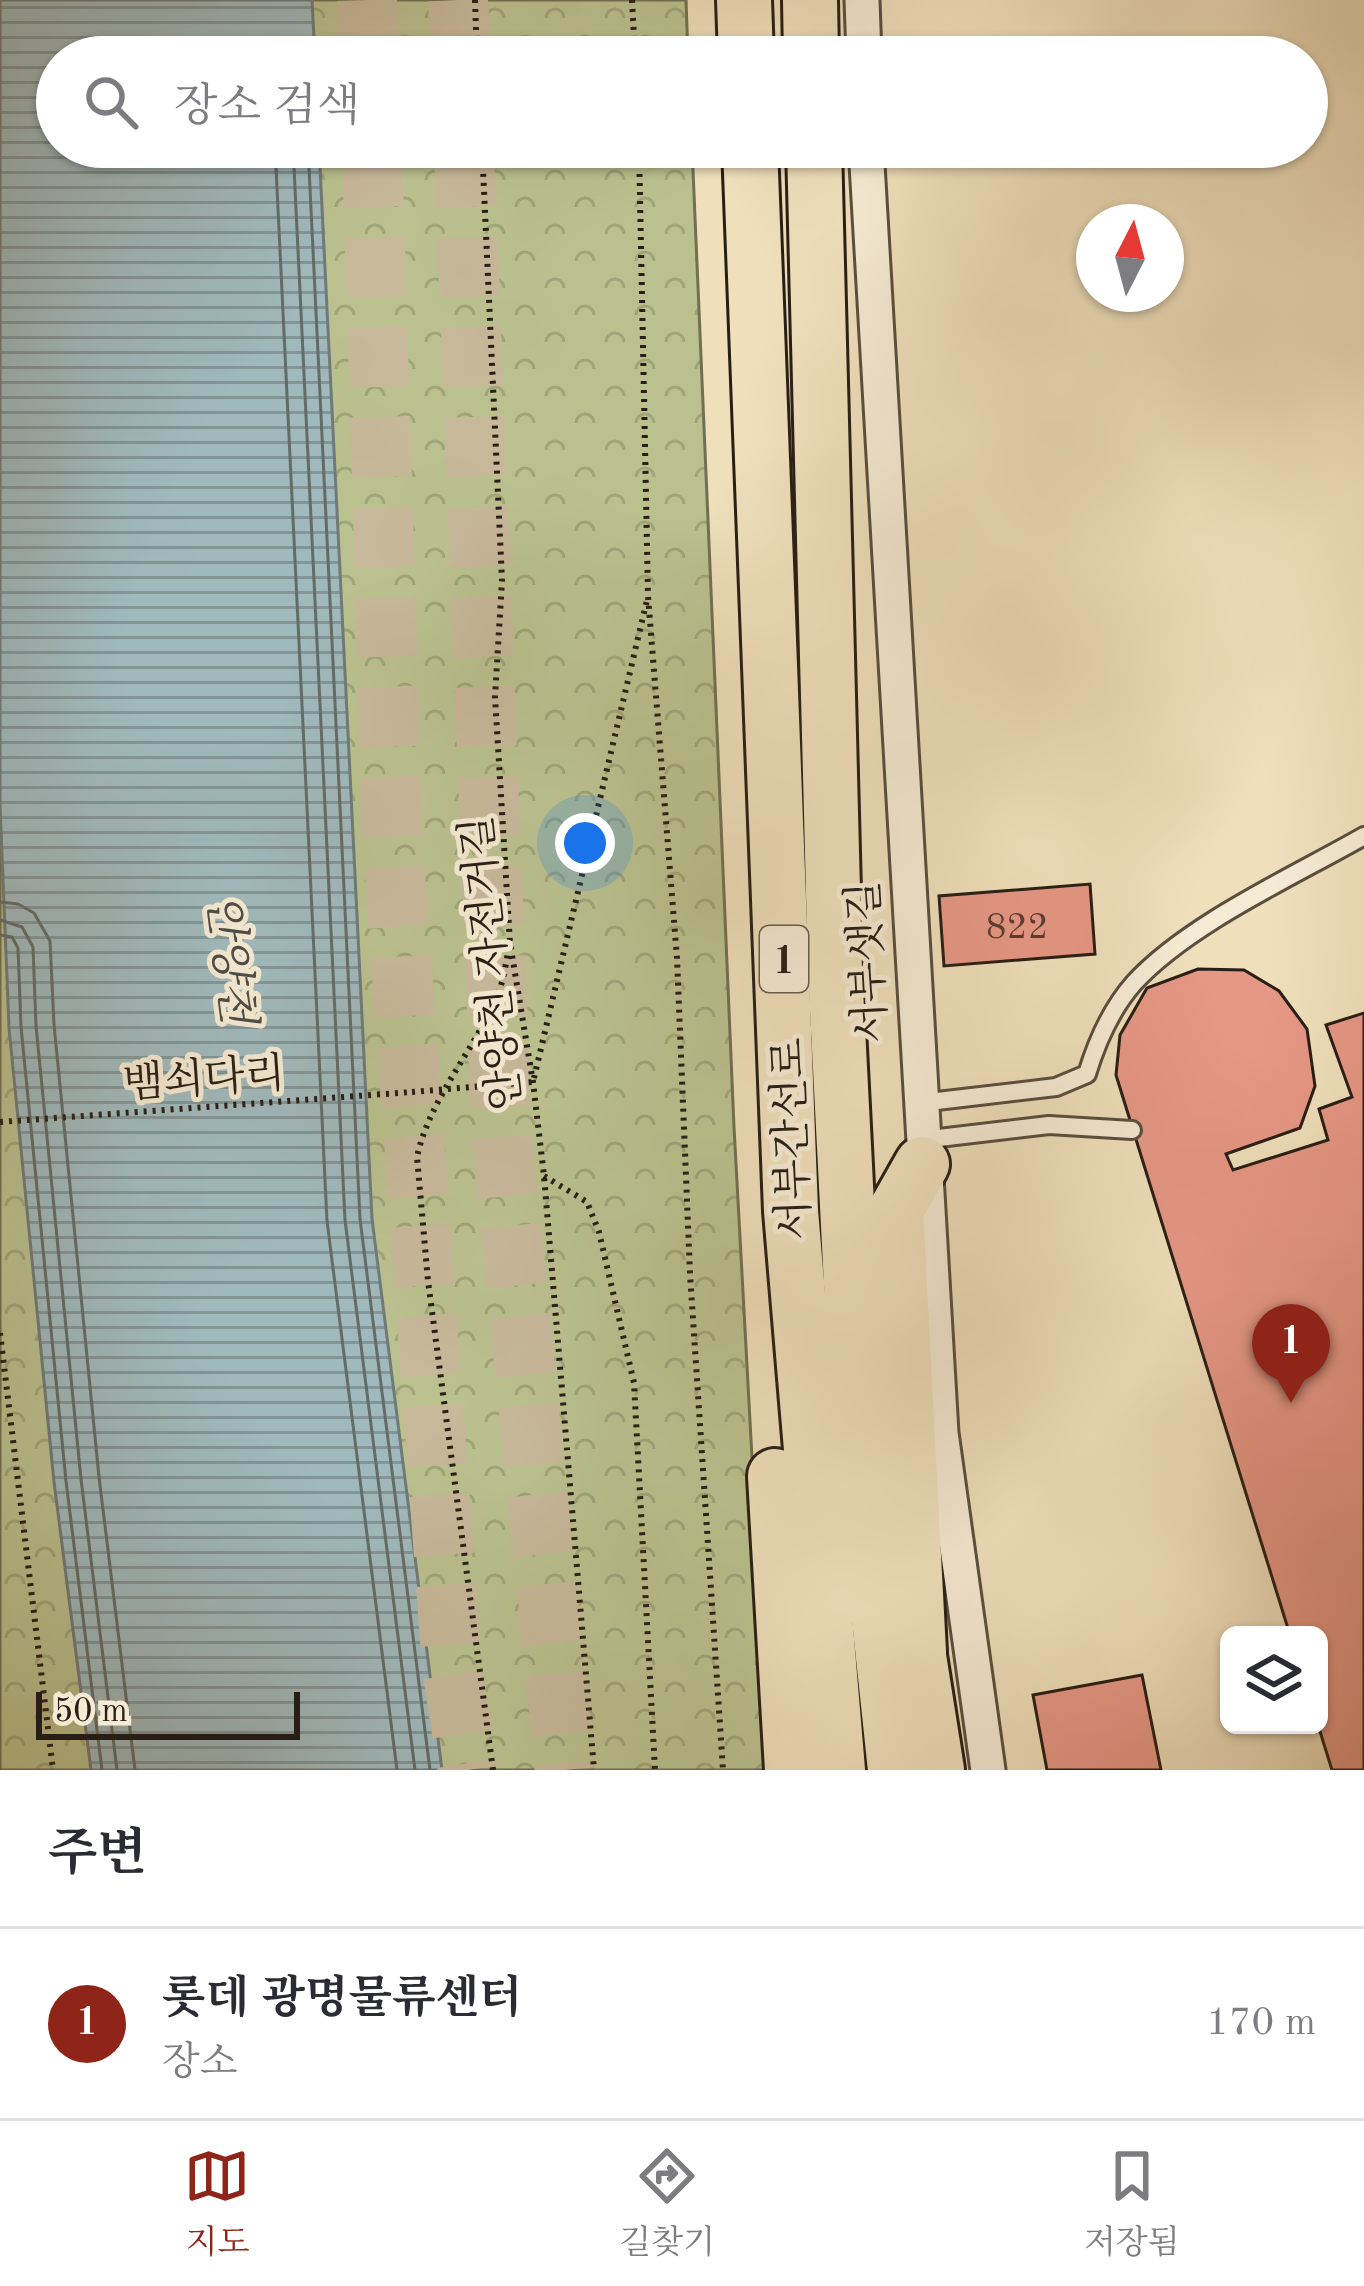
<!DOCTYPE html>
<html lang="ko">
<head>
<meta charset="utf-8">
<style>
  :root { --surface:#fff; --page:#f2f2f3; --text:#2b2b33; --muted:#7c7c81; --line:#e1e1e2; --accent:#8f2418 }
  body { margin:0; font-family:"Old Standard TT","Noto Serif KR",serif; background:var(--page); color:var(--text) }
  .controls { position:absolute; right:36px; bottom:36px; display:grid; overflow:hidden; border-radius:18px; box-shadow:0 3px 9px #0004 }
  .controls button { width:108px; height:108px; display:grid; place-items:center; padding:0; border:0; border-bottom:3px solid var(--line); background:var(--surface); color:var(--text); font:60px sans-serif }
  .compass { position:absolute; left:1076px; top:204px; width:108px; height:108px; border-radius:50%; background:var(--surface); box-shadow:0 3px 9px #0004; rotate:6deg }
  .scale { position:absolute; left:36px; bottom:30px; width:264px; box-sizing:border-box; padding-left:12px; border:6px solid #281e15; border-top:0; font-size:33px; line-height:42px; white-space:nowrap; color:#281e15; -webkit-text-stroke:9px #f5ead3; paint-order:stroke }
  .you { position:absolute; left:585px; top:843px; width:42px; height:42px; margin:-30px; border:9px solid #fff; border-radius:50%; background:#1a73e8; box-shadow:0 0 0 18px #1a73e833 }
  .badge { display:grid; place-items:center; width:78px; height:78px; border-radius:50%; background:var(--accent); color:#fff; font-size:39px; font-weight:700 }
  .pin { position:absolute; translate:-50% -99px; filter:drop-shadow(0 3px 6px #0008) }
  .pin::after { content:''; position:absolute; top:63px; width:42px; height:36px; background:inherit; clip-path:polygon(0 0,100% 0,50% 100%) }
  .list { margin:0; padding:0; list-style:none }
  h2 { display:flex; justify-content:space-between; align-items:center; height:156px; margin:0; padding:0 48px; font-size:51px }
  h2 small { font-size:39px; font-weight:400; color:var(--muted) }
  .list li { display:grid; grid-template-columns:78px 1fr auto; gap:36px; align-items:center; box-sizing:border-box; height:192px; padding:0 48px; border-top:3px solid var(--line) }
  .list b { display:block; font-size:45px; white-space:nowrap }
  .list p { margin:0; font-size:39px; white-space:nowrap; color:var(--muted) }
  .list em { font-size:39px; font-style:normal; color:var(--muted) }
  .icon { flex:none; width:66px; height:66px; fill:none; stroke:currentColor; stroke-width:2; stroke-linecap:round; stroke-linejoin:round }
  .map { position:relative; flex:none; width:1364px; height:1770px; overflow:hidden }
  .search { position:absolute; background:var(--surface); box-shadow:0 3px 9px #0004; left:36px; right:36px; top:36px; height:132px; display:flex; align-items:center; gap:30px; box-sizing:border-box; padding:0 42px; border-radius:66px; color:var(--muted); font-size:45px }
  .sheet { height:348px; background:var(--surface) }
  nav { display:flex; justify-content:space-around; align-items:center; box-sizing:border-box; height:168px; border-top:3px solid var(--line); background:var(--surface); font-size:33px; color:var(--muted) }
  nav a { display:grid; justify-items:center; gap:6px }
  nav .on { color:var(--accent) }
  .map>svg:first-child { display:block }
  .forest { fill:url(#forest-crowns); stroke:#717052; stroke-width:3 }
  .water { fill:url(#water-rules); stroke:#707b79; stroke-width:3 }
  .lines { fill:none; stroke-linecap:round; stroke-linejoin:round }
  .shore { stroke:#646c68; stroke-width:3 }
  .building { fill:#e69785; stroke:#281e15; stroke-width:3 }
  .highway-tunnel { stroke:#c7b89a; stroke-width:60; stroke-dasharray:60 30; stroke-linecap:butt }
  .lane-casing { stroke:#5a4e3e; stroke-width:22 }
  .street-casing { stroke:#5a4e3e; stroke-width:39 }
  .primary-casing { stroke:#281e15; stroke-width:60 }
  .path { stroke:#281e15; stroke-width:6; stroke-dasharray:3 6; stroke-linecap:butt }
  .lane { stroke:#f5ead3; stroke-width:16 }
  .street { stroke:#f5ead3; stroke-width:33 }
  .primary { stroke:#efdfbb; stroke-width:54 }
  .path-bridge { stroke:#281e15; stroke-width:6; stroke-dasharray:3 6; stroke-linecap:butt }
  .labels { text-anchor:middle; stroke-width:10; stroke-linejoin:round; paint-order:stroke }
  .number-label { font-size:36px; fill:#583c31 }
  .shield { fill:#f5ead3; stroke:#665b4e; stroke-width:3 }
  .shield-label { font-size:39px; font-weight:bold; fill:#281e15 }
  .street-label { font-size:42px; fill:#281e15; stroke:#f5ead3 }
  .water-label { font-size:45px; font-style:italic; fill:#4c4c47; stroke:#f5ead3 }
</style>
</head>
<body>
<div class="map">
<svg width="1364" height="1770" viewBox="0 0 1364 1770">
  <defs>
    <pattern id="forest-crowns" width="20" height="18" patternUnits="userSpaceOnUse" patternTransform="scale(3)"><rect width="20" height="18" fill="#bac18f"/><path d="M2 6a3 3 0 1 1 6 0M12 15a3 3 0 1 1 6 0" fill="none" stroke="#a0a57a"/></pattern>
    <pattern id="water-rules" width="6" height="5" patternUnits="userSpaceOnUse" patternTransform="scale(3)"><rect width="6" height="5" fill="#a0b9bc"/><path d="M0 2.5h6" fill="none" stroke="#829698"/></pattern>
  </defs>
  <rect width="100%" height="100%" fill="#efdfbb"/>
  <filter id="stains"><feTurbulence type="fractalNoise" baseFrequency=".00167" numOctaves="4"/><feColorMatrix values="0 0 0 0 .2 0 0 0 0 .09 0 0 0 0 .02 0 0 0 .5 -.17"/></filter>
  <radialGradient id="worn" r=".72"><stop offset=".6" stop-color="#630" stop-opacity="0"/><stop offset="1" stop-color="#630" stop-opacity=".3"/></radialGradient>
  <!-- forest -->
  <path class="forest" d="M0 0H686L688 57H57V147H692L734 1127 769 1770H0Z"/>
  <!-- water -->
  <path class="water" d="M0 0H312L315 57H57V147H319L372 1219 442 1770H91L54 1482 9 1028 0 805Z"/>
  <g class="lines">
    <!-- shore -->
    <g class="shore">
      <path d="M275 147 327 1221 397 1770"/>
      <path d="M293 147 345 1220 415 1770"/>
      <path d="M308 147 360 1219 430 1770"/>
      <path d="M0 902 18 904 34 913 50 941 54 1025 99 1477 135 1770"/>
      <path d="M0 920 22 927 33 947 36 1026 81 1479 117 1770"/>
      <path d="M0 935 12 937 18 948 21 1027 66 1481 102 1770"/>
    </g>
  </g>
  <!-- building -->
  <g class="building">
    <path d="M1090 884 1095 954 944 966 939 896Z"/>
    <path d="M1198 969 1244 970 1279 991 1307 1029 1315 1086 1300 1128 1226 1154 1233 1170 1328 1140 1319 1109 1352 1097 1326 1025 1364 1013V1770H1332L1318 1725 1319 1635H1290L1116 1075 1120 1035 1147 988Z"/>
    <path d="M1142 1675 1161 1770H1047L1033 1695Z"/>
  </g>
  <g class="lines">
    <!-- highway-tunnel -->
    <g class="highway-tunnel">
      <path d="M367 0 369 57"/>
      <path d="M458 0 461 57"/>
      <path d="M372 147 393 846 452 1668 468 1770"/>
      <path d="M464 147 502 1140 565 1770"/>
    </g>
    <defs>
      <g id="lane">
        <path d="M920 1103 1056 1087 1087 1074C1097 1041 1111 1009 1134 983 1188 924 1294 876 1364 836"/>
        <path d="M922 1140 1049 1125 1132 1130"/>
      </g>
      <g id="street">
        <path d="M862 0 864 57"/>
        <path d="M866 147 941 1433 988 1770"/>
      </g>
      <g id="primary">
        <path d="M744 0 746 57"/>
        <path d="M810 0 811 57"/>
        <path d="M750 147 791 1211 838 1770"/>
        <path d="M814 147 835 970 858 1421 895 1770"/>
        <path d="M775 1476 792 1770"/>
        <path d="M913 1618 937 1770"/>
        <path d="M919 1652 896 1210 922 1164"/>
      </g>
    </defs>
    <!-- lane casing -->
    <use href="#lane" class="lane-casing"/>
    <!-- street casing -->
    <use href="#street" class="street-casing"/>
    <!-- primary casing -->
    <use href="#primary" class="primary-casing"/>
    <!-- path -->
    <g class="path">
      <path d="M475 0 477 57"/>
      <path d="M632 0 635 57"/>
      <path d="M482 147 502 581 495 697 510 943 533 1082 544 1176 594 1770"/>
      <path d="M639 147 648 596 677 958 690 1274 723 1770"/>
      <path d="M534 1078 647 600"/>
      <path d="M412 1092 533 1082"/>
      <path d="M544 1176 587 1202 599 1232 634 1383 655 1770"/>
      <path d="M0 1333 53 1770"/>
      <path d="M493 1770 428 1281 417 1157C430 1097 475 1050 498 994 504 979 506 962 509 947"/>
    </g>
    <!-- lane -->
    <use href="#lane" class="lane"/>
    <!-- street -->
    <use href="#street" class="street"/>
    <!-- primary -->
    <use href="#primary" class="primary"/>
    <!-- path-bridge -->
    <path class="path-bridge" d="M0 1122 412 1092"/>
  </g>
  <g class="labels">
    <!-- number labels -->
    <g class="number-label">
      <text x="1017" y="938">822</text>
    </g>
    <!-- shield labels -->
    <rect class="shield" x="760" y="926" width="48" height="66" rx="9"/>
    <g class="shield-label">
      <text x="784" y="973">1</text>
    </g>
    <!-- street labels -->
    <g class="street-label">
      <text transform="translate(866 962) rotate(-93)" y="15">서부샛길</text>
      <text transform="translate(490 963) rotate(-96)" y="15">안양천 자전거길</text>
      <text transform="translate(204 1077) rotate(-4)" y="15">뱀쇠다리</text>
      <text transform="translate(790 1139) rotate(-92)" y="15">서부간선로</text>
    </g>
    <!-- water labels -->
    <g class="water-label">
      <text transform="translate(232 959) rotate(83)" y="16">안양천</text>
    </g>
  </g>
  <rect width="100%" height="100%" filter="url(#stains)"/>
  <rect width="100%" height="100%" fill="url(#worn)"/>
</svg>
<div class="controls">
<button><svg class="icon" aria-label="layers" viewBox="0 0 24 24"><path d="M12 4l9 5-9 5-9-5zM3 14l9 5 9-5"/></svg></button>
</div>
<svg class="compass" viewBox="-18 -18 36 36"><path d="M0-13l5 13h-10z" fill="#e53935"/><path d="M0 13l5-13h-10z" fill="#7c7c81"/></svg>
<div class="scale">50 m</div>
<div class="you"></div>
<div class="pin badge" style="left:1291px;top:1403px">1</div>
<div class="search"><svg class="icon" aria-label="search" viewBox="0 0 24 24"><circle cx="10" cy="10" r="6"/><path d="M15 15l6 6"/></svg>장소 검색</div>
</div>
<section class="sheet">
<h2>주변<small></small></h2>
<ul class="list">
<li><span class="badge">1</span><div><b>롯데 광명물류센터</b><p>장소</p></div><em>170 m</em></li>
</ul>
</section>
<nav>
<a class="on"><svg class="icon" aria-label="map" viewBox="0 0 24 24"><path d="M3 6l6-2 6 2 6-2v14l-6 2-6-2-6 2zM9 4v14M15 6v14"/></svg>지도</a>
<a><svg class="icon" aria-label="directions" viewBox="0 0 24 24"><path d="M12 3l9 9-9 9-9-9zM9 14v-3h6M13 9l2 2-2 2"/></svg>길찾기</a>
<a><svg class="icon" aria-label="saved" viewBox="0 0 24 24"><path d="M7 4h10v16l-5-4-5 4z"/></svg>저장됨</a>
</nav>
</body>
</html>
